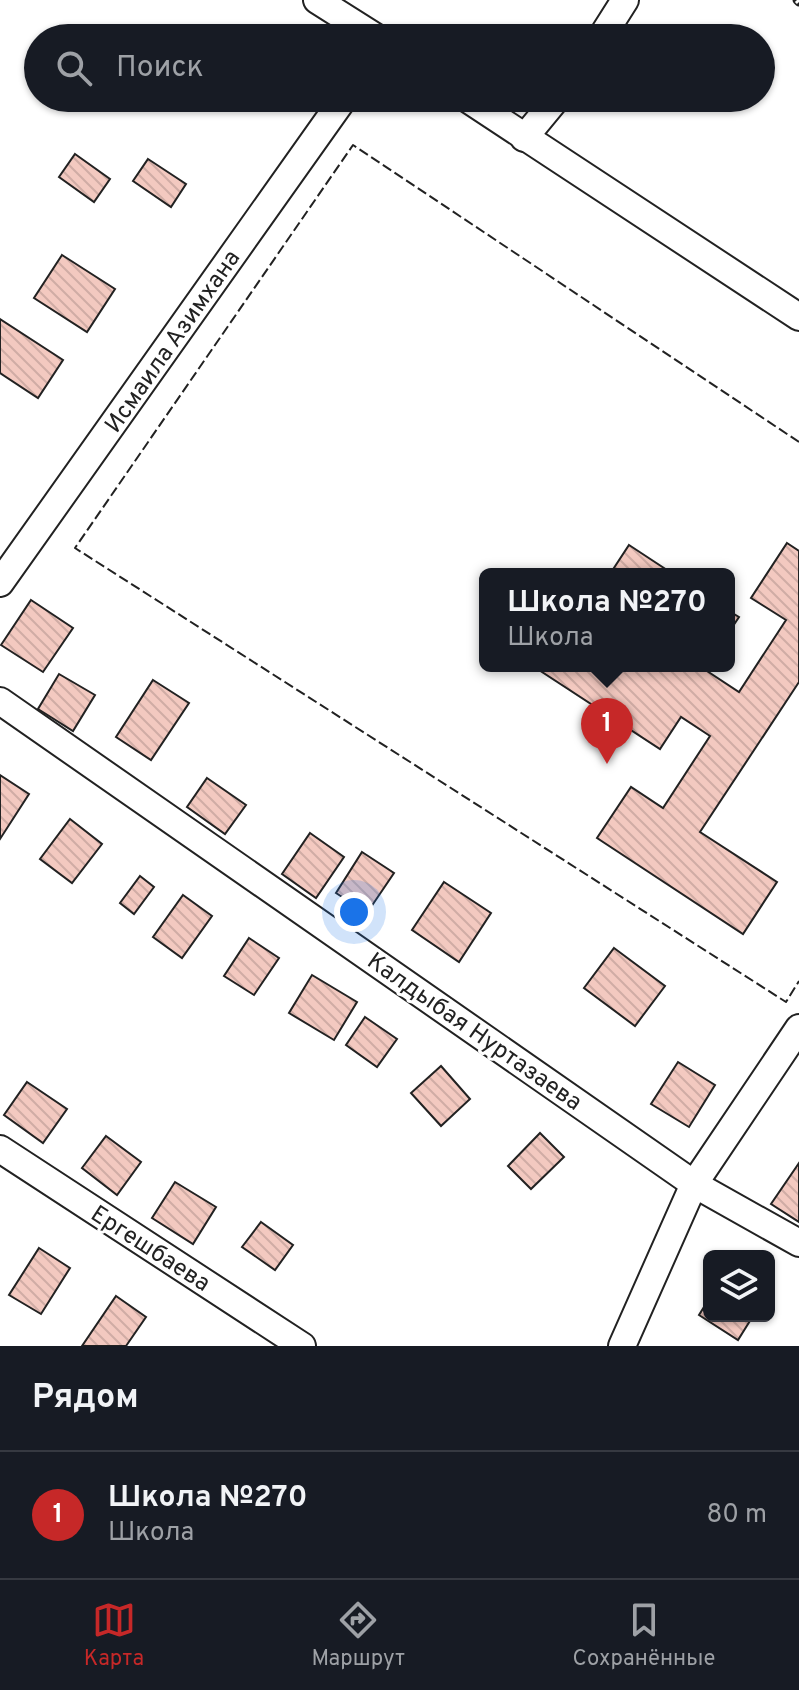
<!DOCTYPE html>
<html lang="ru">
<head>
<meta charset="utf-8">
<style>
  :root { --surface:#171b24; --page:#20242c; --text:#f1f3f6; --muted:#9ea1a6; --line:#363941; --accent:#c62828 }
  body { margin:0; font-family:Overpass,sans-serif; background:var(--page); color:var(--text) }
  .controls { position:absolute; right:24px; bottom:24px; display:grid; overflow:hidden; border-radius:12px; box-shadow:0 2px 6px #0004 }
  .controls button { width:72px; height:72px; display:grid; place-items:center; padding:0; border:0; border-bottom:2px solid var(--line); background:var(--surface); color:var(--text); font:40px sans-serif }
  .you { position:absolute; left:354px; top:912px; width:28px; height:28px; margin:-20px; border:6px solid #fff; border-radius:50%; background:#1a73e8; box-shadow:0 0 0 12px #1a73e833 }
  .badge { display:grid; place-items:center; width:52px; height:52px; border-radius:50%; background:var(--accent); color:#fff; font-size:26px; font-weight:700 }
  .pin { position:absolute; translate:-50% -66px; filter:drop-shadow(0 2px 4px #0008) }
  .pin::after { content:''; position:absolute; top:42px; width:28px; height:24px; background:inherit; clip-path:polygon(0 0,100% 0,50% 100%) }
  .popup { position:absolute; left:479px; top:568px; width:256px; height:104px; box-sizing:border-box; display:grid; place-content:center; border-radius:12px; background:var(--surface); filter:drop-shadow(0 2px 6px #0005); font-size:26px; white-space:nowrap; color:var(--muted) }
  .popup b { font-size:30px; color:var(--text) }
  .popup::after { content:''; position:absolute; left:50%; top:100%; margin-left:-16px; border:16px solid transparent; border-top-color:var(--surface) }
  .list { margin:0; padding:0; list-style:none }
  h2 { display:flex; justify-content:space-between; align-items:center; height:104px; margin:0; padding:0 32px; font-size:34px }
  h2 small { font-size:26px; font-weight:400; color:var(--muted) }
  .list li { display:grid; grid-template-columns:52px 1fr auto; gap:24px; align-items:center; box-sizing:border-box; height:128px; padding:0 32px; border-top:2px solid var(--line) }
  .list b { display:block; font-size:30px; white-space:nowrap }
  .list p { margin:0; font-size:26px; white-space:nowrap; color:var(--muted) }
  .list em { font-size:26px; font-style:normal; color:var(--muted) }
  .icon { flex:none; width:44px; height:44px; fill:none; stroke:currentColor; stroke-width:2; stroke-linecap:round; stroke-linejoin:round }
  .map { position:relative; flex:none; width:799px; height:1346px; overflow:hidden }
  .search { position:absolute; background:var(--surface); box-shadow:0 2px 6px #0004; left:24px; right:24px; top:24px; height:88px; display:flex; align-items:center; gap:20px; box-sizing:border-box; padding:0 28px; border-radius:44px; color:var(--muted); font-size:30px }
  .sheet { height:232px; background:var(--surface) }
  nav { display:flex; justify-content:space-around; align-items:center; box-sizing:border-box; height:112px; border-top:2px solid var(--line); background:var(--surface); font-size:22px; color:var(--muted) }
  nav a { display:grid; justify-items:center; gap:4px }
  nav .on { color:var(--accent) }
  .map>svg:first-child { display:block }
  .building { fill:url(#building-back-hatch); stroke:#222; stroke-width:2 }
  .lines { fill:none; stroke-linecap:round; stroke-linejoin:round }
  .minor-casing { stroke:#222; stroke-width:30 }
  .minor { stroke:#fff; stroke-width:26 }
  .rail-casing { stroke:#222; stroke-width:9 }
  .rail { stroke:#fff; stroke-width:6; stroke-dasharray:18; stroke-linecap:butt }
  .fence { stroke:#222; stroke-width:2; stroke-dasharray:10 4; stroke-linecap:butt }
  .labels { text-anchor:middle; stroke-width:6; stroke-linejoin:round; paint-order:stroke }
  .street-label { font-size:24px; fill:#222; stroke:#fff }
</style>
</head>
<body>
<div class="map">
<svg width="799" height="1346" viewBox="0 0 799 1346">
  <defs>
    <pattern id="building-back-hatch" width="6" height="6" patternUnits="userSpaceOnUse" patternTransform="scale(2)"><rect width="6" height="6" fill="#f3c9c0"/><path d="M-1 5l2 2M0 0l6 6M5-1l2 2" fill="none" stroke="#d0aca5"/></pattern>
  </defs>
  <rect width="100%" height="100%" fill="#fff"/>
  <!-- building -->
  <g class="building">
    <path d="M222 98H247L239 109Z"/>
    <path d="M75 154 110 179 94 202 59 177Z"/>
    <path d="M148 159 186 184 171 207 133 181Z"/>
    <path d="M62 255 115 289 87 332 34 298Z"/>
    <path d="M0 319 63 360 38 398 0 373Z"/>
    <path d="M787 543 799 551V682L700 832 777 882 743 934 597 838 631 787 663 808 710 736 681 717 660 749 539 670 542 666H616L620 669 622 666H706L704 669 739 692 786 620 751 598Z"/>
    <path d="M629 545 673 574H610Z"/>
    <path d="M31 600 73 628 43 672 1 645Z"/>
    <path d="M729 611 739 617 729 632Z"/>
    <path d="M59 674 95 695 73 731 38 709Z"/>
    <path d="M153 680 189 703 151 760 116 737Z"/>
    <path d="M0 775 29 794 0 839Z"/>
    <path d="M207 778 246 805 225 834 187 807Z"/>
    <path d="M70 819 102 844 72 883 40 859Z"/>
    <path d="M310 833 344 857 316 898 282 874Z"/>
    <path d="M362 852 394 873 367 913 336 893Z"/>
    <path d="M140 876 154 887 134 914 120 903Z"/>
    <path d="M444 882 491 913 459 962 412 930Z"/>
    <path d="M183 895 212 916 182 958 153 937Z"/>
    <path d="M249 938 279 958 254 995 224 976Z"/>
    <path d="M614 948 665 986 635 1026 584 988Z"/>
    <path d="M312 975 357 1002 334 1040 289 1013Z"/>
    <path d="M365 1017 397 1039 377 1067 346 1045Z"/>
    <path d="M678 1062 715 1085 689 1127 651 1104Z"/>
    <path d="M441 1066 470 1099 441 1126 411 1093Z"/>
    <path d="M27 1082 67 1109 43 1143 4 1115Z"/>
    <path d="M540 1133 564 1157 531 1189 508 1166Z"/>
    <path d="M106 1136 141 1162 117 1195 82 1168Z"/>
    <path d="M799 1163V1222L771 1204Z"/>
    <path d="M175 1182 216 1207 193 1244 152 1218Z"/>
    <path d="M261 1222 293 1245 275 1270 242 1247Z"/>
    <path d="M39 1248 70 1268 41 1314 9 1295Z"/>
    <path d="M116 1296 146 1317 126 1346H82Z"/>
    <path d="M709 1299V1316H753L738 1340 699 1315Z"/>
  </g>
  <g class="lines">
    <defs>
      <g id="minor">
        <path d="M317 0 377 38"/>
        <path d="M601 38 625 0"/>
        <path d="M466 98 799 317"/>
        <path d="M524 138 557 98"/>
        <path d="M0 583 344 98"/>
        <path d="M0 701 694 1184 799 1243"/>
        <path d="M0 1149 302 1346"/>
        <path d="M622 1346 694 1184 799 1028"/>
      </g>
    </defs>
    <!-- minor casing -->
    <use href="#minor" class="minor-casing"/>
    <!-- minor -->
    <use href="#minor" class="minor"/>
    <defs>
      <path id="rail" d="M797 0 799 2"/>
    </defs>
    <!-- rail casing -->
    <use href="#rail" class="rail-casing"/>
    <!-- rail -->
    <use href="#rail" class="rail"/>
    <!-- fence -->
    <path class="fence" d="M799 442 353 145 75 548 786 1002 799 981"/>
  </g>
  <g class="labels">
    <!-- street labels -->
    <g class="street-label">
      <text transform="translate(172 341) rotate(-55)" y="8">Исмаила Азимхана</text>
      <text transform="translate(475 1031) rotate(35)" y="8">Калдыбая Нуртазаева</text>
      <text transform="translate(151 1248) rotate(33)" y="8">Ергешбаева</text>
    </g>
  </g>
</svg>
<div class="controls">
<button><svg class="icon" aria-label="layers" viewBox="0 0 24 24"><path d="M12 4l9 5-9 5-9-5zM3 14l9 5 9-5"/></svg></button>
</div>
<div class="you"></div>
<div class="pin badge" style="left:607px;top:764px">1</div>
<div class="popup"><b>Школа №270</b>Школа</div>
<div class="search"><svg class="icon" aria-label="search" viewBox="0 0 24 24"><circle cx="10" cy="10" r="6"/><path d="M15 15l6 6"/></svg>Поиск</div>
</div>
<section class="sheet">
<h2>Рядом<small></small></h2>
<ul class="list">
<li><span class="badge">1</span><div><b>Школа №270</b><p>Школа</p></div><em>80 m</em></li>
</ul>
</section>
<nav>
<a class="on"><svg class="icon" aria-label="map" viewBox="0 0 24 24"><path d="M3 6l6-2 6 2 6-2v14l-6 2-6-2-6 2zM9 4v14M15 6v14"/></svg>Карта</a>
<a><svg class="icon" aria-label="directions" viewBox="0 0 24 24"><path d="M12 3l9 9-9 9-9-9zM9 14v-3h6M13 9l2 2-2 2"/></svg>Маршрут</a>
<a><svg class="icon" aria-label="saved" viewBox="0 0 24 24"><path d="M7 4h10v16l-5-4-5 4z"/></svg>Сохранённые</a>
</nav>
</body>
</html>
